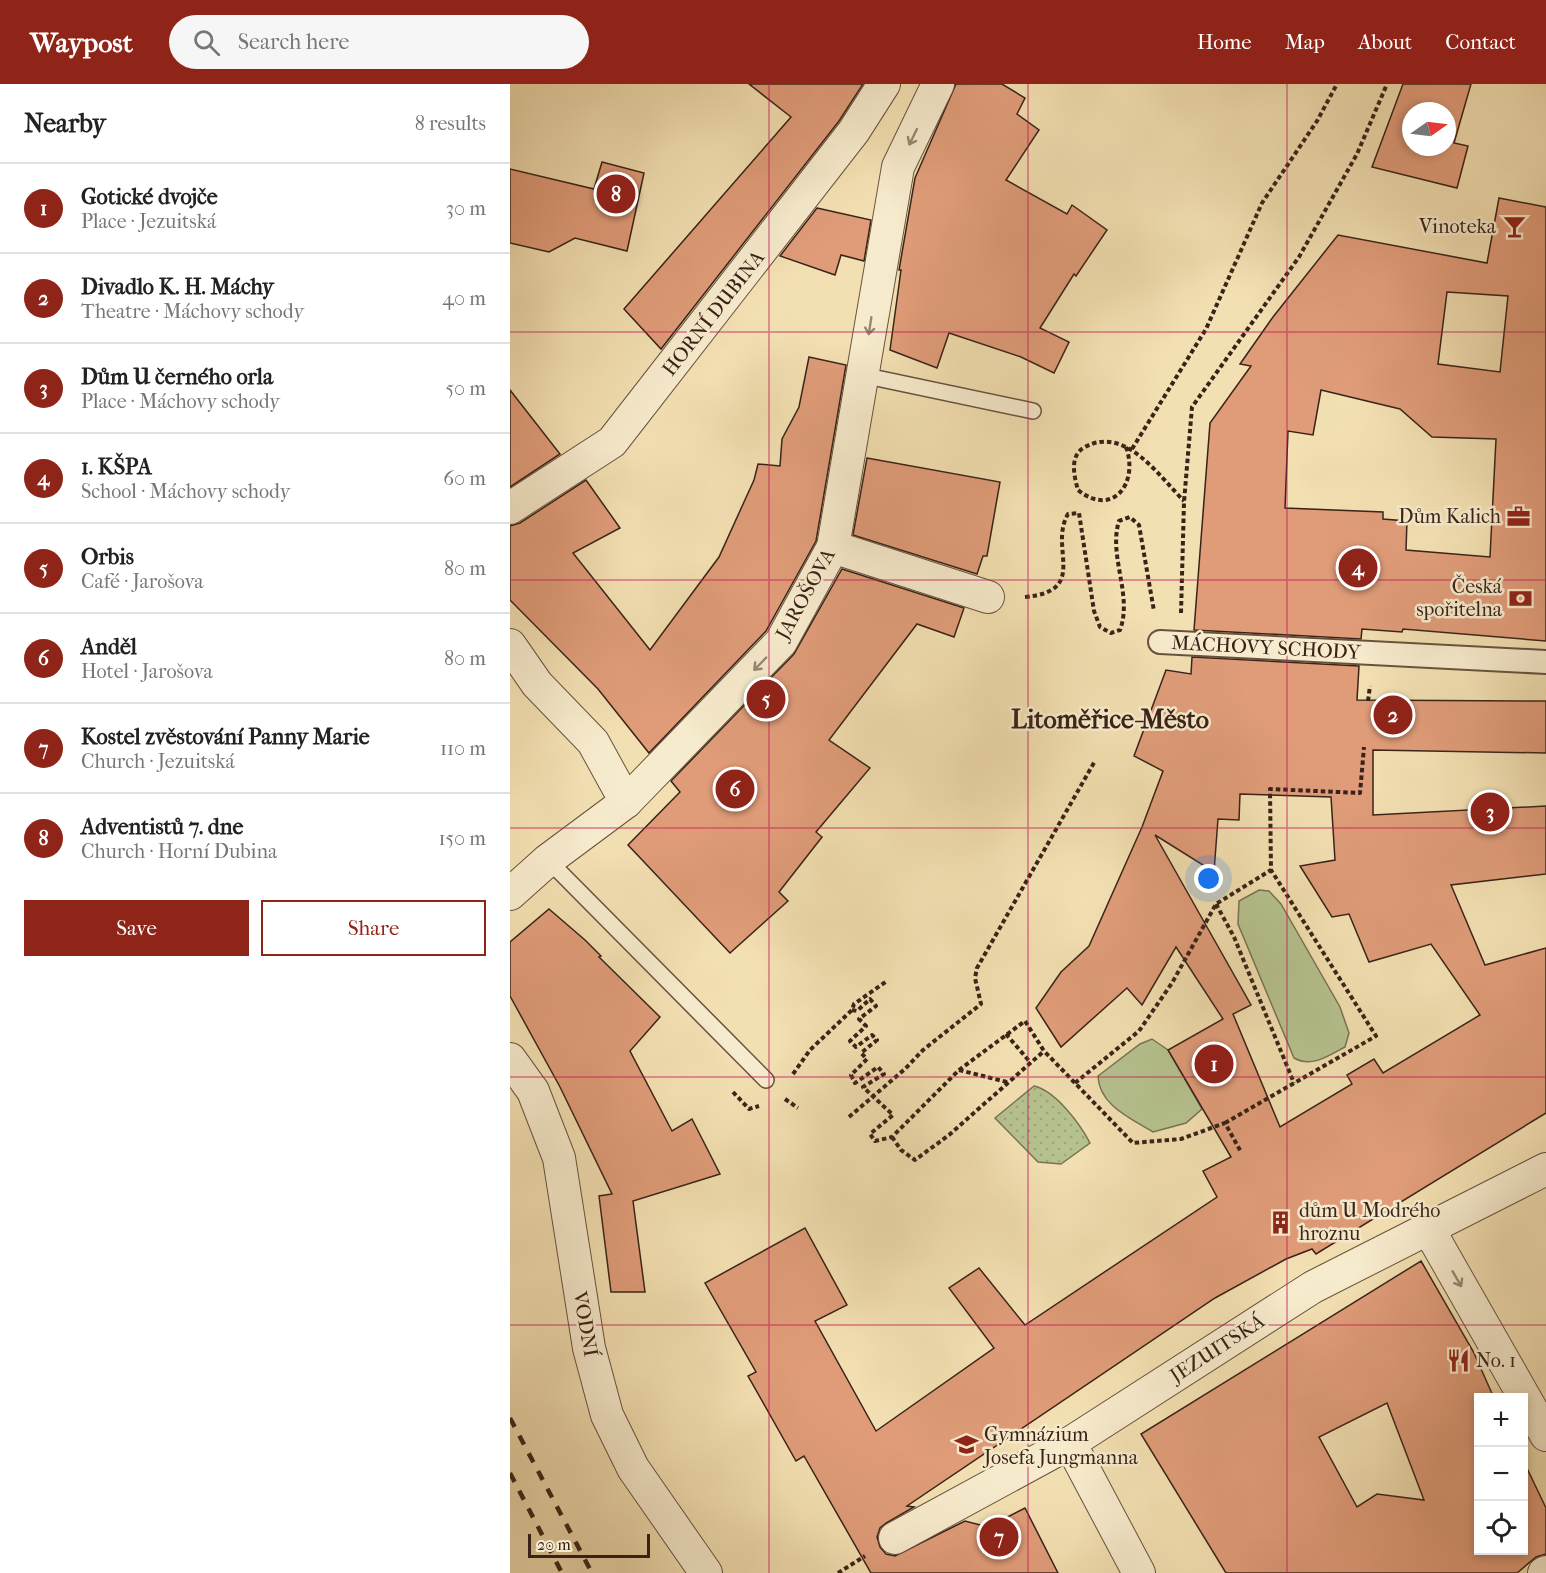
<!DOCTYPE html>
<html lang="en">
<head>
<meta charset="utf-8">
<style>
  :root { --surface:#fff; --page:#f6f6f6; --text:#222; --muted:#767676; --line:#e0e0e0; --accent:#8f2418 }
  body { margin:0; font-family:"IM FELL French Canon",serif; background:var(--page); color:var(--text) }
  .controls { position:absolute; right:18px; bottom:18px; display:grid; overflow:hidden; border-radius:0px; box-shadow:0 3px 9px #0003 }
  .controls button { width:54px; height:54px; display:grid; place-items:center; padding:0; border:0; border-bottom:2px solid var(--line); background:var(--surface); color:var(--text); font:30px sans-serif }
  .compass { position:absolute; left:892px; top:18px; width:54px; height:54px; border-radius:50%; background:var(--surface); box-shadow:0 3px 9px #0003; rotate:76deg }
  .scale { position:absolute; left:18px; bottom:15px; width:122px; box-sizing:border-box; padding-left:6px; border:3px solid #392318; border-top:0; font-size:16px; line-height:21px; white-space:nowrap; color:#392318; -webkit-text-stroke:4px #f7ebcd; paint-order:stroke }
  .you { position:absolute; left:699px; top:795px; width:21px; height:21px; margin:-15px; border:4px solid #fff; border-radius:50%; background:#1a73e8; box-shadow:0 0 0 9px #1a73e833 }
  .badge { display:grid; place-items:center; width:39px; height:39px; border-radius:50%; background:var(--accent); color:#fff; font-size:20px; font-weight:700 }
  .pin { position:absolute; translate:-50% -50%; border:3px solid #fff; box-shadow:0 2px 6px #0006 }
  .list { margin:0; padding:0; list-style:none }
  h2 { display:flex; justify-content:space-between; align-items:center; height:78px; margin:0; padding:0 24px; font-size:26px }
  h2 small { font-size:20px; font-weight:400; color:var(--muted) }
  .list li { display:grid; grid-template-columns:39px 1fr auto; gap:18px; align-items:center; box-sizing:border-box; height:90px; padding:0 24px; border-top:2px solid var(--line) }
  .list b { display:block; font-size:22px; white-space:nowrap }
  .list p { margin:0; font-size:20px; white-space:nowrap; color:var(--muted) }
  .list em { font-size:20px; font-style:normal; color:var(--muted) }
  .actions { display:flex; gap:12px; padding:18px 24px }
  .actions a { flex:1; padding:14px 0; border:2px solid var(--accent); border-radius:0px; text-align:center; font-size:21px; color:var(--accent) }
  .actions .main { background:var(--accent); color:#fff }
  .icon { flex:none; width:33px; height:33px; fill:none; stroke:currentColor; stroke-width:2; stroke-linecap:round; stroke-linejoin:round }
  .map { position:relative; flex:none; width:1036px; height:1489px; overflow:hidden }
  header { display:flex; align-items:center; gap:36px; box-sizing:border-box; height:84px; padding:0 30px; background:var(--accent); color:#fff }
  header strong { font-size:28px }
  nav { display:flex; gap:33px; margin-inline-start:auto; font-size:21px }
  .search { width:420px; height:54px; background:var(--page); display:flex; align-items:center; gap:15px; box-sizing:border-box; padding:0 21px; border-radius:33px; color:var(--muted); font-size:22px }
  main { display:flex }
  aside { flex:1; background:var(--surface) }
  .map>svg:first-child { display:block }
  .green { fill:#b6c38f; stroke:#787354; stroke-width:1.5 }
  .park { fill:url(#park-dots); stroke:#787354; stroke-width:1.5 }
  .building { fill:#e09c79; stroke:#392318; stroke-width:1.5; fill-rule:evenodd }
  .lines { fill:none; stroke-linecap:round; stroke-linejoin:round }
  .service-casing { stroke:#68523e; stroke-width:18 }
  .pedestrian-casing { stroke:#68523e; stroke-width:26 }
  .minor-casing { stroke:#68523e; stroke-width:34 }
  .path { stroke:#392318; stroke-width:4; stroke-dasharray:4.5 3; stroke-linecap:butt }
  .service { stroke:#f7ebcd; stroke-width:15 }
  .pedestrian { stroke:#f7ebcd; stroke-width:22 }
  .minor { stroke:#f7ebcd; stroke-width:32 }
  .rail { stroke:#392318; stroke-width:4.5; stroke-dasharray:10 10; stroke-linecap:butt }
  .oneway { stroke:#988772 }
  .grid { fill:none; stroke:#c2185b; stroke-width:1.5; stroke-opacity:0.55 }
  .labels { text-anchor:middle; stroke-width:5; stroke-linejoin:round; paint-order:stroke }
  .poi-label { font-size:20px; fill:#392318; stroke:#f7ebcd; text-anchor:end }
  .street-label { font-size:20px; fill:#392318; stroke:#f7ebcd }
  .district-label { font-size:26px; font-weight:bold; fill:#392318; stroke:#f7ebcd }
</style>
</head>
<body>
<header>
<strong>Waypost</strong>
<div class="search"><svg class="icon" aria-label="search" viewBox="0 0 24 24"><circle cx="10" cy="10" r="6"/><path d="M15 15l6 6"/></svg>Search here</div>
<nav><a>Home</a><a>Map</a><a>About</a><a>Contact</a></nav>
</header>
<main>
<aside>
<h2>Nearby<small>8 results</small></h2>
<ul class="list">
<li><span class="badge">1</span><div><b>Gotické dvojče</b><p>Place · Jezuitská</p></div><em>30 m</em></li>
<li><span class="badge">2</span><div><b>Divadlo K. H. Máchy</b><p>Theatre · Máchovy schody</p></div><em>40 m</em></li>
<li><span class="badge">3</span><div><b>Dům U černého orla</b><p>Place · Máchovy schody</p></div><em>50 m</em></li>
<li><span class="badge">4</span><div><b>1. KŠPA</b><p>School · Máchovy schody</p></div><em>60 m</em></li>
<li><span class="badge">5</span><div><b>Orbis</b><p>Café · Jarošova</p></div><em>80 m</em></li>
<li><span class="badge">6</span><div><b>Anděl</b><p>Hotel · Jarošova</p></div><em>80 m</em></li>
<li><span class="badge">7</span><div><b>Kostel zvěstování Panny Marie</b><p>Church · Jezuitská</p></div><em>110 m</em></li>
<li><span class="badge">8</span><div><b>Adventistů 7. dne</b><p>Church · Horní Dubina</p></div><em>150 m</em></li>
</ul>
<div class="actions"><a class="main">Save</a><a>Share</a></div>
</aside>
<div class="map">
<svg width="1036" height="1489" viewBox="0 0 1036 1489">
  <defs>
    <pattern id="park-dots" width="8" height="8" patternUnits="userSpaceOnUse" patternTransform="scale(1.5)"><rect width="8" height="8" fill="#b6c38f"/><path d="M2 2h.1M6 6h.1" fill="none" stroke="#9da77b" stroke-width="1.8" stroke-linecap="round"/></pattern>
  </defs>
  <rect width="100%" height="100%" fill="#f3e0b2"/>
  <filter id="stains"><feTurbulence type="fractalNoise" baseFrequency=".00333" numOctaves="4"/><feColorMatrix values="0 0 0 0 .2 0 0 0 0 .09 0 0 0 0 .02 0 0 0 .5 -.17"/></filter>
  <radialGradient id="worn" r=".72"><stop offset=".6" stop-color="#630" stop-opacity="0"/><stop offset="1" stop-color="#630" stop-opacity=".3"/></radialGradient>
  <!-- green -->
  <g class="green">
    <path d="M749 806 759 807 771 820 830 923 839 949 835 963C818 972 802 984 784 974L728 840 729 817Z"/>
    <path d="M642 955 658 966 692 1025 676 1039 643 1048C620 1034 589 1021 588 992L630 960Z"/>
  </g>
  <!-- park -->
  <path class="park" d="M524 1002C546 1007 570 1040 580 1059L551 1080 528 1078 485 1034Z"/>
  <!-- building -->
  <g class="building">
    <path d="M239 0H353L329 37 151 265 114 225 281 33Z"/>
    <path d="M446 0H492L515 14 507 30 529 46 496 96 557 130 562 121 597 146 566 192 564 190 530 244 559 258 544 289 511 273 439 249 427 284 380 266 391 186H389L405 94Z"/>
    <path d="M893 0H961L944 59 958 62 947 104 862 83ZM901 27H937V63H901Z"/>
    <path d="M92 78 134 89 117 167 65 154 39 168 0 159V85L84 105Z"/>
    <path d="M989 114 1036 123V557L893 545 892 548 852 545 851 555 684 546 700 339 741 282 730 280 763 233 828 151 977 179ZM937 208 998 212 990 288 928 280ZM811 306 890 325 922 353 986 355 980 473 896 466 897 437 873 435V428L775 424 778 347 803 351Z"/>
    <path d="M307 124 361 136 354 177 331 171 325 191 270 172Z"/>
    <path d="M299 273 336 281 306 457 256 547 139 669 88 605 0 516V442L10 439 76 396 110 444 63 469 140 566 209 473 244 396 248 380 270 382 272 355 289 323Z"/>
    <path d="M0 306 50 370 0 403Z"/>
    <path d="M357 374 490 398 477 472H473L467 490 343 451Z"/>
    <path d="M332 485 454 524 444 553 407 540 319 656 360 684 306 748 312 753 269 808 278 817 220 869 118 761 170 708 161 697 284 570Z"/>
    <path d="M682 573 849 582 847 616 1036 617V669L863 666V731L1036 722V790L941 801 975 881 1036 864V1029L806 1170 802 1165 776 1175 705 1214 397 1422 404 1423 376 1439 370 1444 367 1453 370 1463 376 1470 385 1472 455 1437 478 1443 515 1424 548 1489H361L294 1372 286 1377 238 1292 246 1288 195 1199 295 1144 337 1221 305 1237 366 1347 484 1264 439 1204 469 1184 515 1241 707 1113 693 1087 721 1073 658 966 713 935 666 863 632 921 617 904 551 963 526 924 551 888 579 862 632 743 653 687 624 672 656 586 681 590ZM730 710 821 713 825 776 790 782 822 833 839 830 859 878 921 860 970 931 873 989 864 975 837 991 842 1000 770 1043 723 930 741 921 645 751 704 788 708 735 729 736Z"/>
    <path d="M39 825 75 856 91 872 89 873 150 933 120 967 162 1047 182 1035 210 1090 123 1117 135 1208H101L89 1112 102 1110 50 1003 0 912V858Z"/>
    <path d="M911 1177 963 1267 984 1314H969V1467H1014V1378L1036 1424V1470L1026 1473 1007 1489H716L631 1350ZM877 1319 914 1416 867 1410 847 1423 809 1353Z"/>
  </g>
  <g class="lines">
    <defs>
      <g id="service">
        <path d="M352 291 523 327"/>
        <path d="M38 776 256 996"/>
      </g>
      <path id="pedestrian" d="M650 558 1036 578"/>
      <g id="minor">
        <path d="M0 424 102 358 344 47 374 0"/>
        <path d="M323 463 478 513"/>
        <path d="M0 561 27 600 83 658 116 718"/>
        <path d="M0 810 38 776 116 718 271 558 323 463 388 83 428 0"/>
        <path d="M0 975 23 1007 49 1074 79 1264 97 1331 123 1384 196 1489"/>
        <path d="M918 1144 1036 1351"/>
        <path d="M560 1359 629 1489"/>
        <path d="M385 1454 560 1359 803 1203 1036 1085"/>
        <path d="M1034 1489 1036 1488"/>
      </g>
    </defs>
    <!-- service casing -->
    <use href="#service" class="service-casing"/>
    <!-- pedestrian casing -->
    <use href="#pedestrian" class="pedestrian-casing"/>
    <!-- minor casing -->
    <use href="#minor" class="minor-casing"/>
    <!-- path -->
    <g class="path">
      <path d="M616 363C629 399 603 434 568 406 564 392 559 371 575 363 615 341 649 392 674 417"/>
      <path d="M622 365 696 245 752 119 807 37 827 0"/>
      <path d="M515 513C580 507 538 464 558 430L569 429 584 527 590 543 601 549 610 546C623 511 598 472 609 437L620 433 629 441 644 527"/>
      <path d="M671 529 674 418 682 323 789 173 847 70 877 0"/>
      <path d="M858 617 860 602"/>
      <path d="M706 820 724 853 784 999"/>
      <path d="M342 926 347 927 360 915 366 922 349 935 356 942 340 957 346 963 362 951 367 956 351 969 357 975 341 991 345 999 368 983 374 990 353 1003 383 1031 360 1050 365 1057 382 1053 449 986 515 937 534 967 623 1059 671 1055 715 1039 731 1068"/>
      <path d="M496 950 520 978"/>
      <path d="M449 986 497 998"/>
      <path d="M283 990 300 966 342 926 344 920 377 897"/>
      <path d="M565 999 629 947 662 899 706 820 761 786"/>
      <path d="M223 1008 239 1025 249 1022"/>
      <path d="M275 1015 288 1024"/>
      <path d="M339 1033 395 985 413 966 471 920 465 894 467 884 585 677"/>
      <path d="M715 1039 866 952 761 786 760 705 850 709 854 663"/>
      <path d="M382 1053 391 1066 405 1076 439 1051 534 967"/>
      <path d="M328 1489 355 1472"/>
    </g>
    <!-- service -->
    <use href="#service" class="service"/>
    <!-- pedestrian -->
    <use href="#pedestrian" class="pedestrian"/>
    <!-- minor -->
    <use href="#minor" class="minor"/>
    <!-- rail -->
    <g class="rail">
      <path d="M0 1334 82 1489"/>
      <path d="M0 1389 52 1489"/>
    </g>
  </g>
  <!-- one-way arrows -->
  <defs><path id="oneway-shaft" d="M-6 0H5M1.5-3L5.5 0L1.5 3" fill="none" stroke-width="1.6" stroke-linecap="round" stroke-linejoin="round" transform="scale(1.5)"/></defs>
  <g class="oneway">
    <use href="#oneway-shaft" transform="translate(403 53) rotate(116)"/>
    <use href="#oneway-shaft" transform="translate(360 242) rotate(99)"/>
    <use href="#oneway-shaft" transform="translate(250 580) rotate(134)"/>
    <use href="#oneway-shaft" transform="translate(947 1195) rotate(60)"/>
  </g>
  <!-- grid -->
  <path class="grid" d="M259 0V1489M518 0V1489M777 0V1489M0 248H1036M0 496H1036M0 744H1036M0 993H1036M0 1241H1036"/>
  <!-- icons -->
  <defs>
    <symbol id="bar-bare" viewBox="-9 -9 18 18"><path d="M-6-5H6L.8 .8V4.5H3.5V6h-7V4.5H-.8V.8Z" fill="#8f2418" stroke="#f7ebcd" stroke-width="2.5" paint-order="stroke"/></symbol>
    <symbol id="office-bare" viewBox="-9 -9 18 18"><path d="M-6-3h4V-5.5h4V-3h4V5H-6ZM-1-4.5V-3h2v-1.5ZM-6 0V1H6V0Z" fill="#8f2418" stroke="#f7ebcd" stroke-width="2.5" paint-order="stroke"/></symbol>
    <symbol id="bank-bare" viewBox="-9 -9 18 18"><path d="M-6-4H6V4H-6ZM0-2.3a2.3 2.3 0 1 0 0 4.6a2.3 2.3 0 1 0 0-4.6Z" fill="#8f2418" stroke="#f7ebcd" stroke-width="2.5" paint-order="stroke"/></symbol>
    <symbol id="building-bare" viewBox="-9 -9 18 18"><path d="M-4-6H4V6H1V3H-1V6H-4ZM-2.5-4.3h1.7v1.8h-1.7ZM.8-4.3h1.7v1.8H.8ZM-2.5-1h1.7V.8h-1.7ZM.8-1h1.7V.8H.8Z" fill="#8f2418" stroke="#f7ebcd" stroke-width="2.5" paint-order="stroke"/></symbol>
    <symbol id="restaurant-bare" viewBox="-9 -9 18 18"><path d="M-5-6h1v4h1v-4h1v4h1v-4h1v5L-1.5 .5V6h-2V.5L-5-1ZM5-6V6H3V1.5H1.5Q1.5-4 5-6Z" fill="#8f2418" stroke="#f7ebcd" stroke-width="2.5" paint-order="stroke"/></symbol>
    <symbol id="school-bare" viewBox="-9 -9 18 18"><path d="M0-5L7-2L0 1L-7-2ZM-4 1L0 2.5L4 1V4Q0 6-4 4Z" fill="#8f2418" stroke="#f7ebcd" stroke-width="2.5" paint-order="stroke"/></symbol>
  </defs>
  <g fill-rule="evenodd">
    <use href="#bar-bare" x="988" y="126" width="33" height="33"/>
    <use href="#office-bare" x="992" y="416" width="33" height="33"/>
    <use href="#bank-bare" x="994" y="498" width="33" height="33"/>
    <use href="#building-bare" x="754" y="1122" width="33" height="33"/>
    <use href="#restaurant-bare" x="932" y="1260" width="33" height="33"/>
    <use href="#school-bare" x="440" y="1344" width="33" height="33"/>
  </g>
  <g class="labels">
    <!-- poi labels -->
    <g class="poi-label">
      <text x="986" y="149">Vinoteka</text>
      <text x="991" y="439">Dům Kalich</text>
      <text x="992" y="509">Česká<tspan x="992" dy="23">spořitelna</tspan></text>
      <text x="789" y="1133" text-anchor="start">dům U Modrého<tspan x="789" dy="23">hroznu</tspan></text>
      <text x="966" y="1283" text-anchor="start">No. 1</text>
      <text x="474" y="1357" text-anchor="start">Gymnázium<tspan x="474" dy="23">Josefa Jungmanna</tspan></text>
    </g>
    <!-- street labels -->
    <g class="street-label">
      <text transform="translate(203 229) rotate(-52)" y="7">HORNÍ DUBINA</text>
      <text transform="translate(295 510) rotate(-61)" y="7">JAROŠOVA</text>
      <text transform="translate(756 563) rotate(3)" y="7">MÁCHOVY SCHODY</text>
      <text transform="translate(76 1240) rotate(80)" y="7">VODNÍ</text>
      <text transform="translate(707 1264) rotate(-33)" y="7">JEZUITSKÁ</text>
    </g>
    <!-- district labels -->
    <g class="district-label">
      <text x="600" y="644">Litoměřice-Město</text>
    </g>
  </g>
  <rect width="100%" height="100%" filter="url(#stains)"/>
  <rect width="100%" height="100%" fill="url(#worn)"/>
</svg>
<div class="controls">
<button>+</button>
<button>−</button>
<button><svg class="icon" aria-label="locate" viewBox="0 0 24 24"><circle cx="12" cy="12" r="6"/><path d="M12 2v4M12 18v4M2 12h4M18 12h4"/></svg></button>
</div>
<svg class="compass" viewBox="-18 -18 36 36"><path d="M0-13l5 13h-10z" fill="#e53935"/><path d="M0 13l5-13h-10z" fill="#767676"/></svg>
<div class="scale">20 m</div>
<div class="you"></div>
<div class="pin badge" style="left:704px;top:980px">1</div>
<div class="pin badge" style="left:883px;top:631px">2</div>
<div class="pin badge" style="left:980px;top:728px">3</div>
<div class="pin badge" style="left:848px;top:484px">4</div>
<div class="pin badge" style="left:256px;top:615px">5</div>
<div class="pin badge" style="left:225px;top:705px">6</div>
<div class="pin badge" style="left:489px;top:1453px">7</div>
<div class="pin badge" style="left:106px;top:110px">8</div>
</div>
</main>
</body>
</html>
